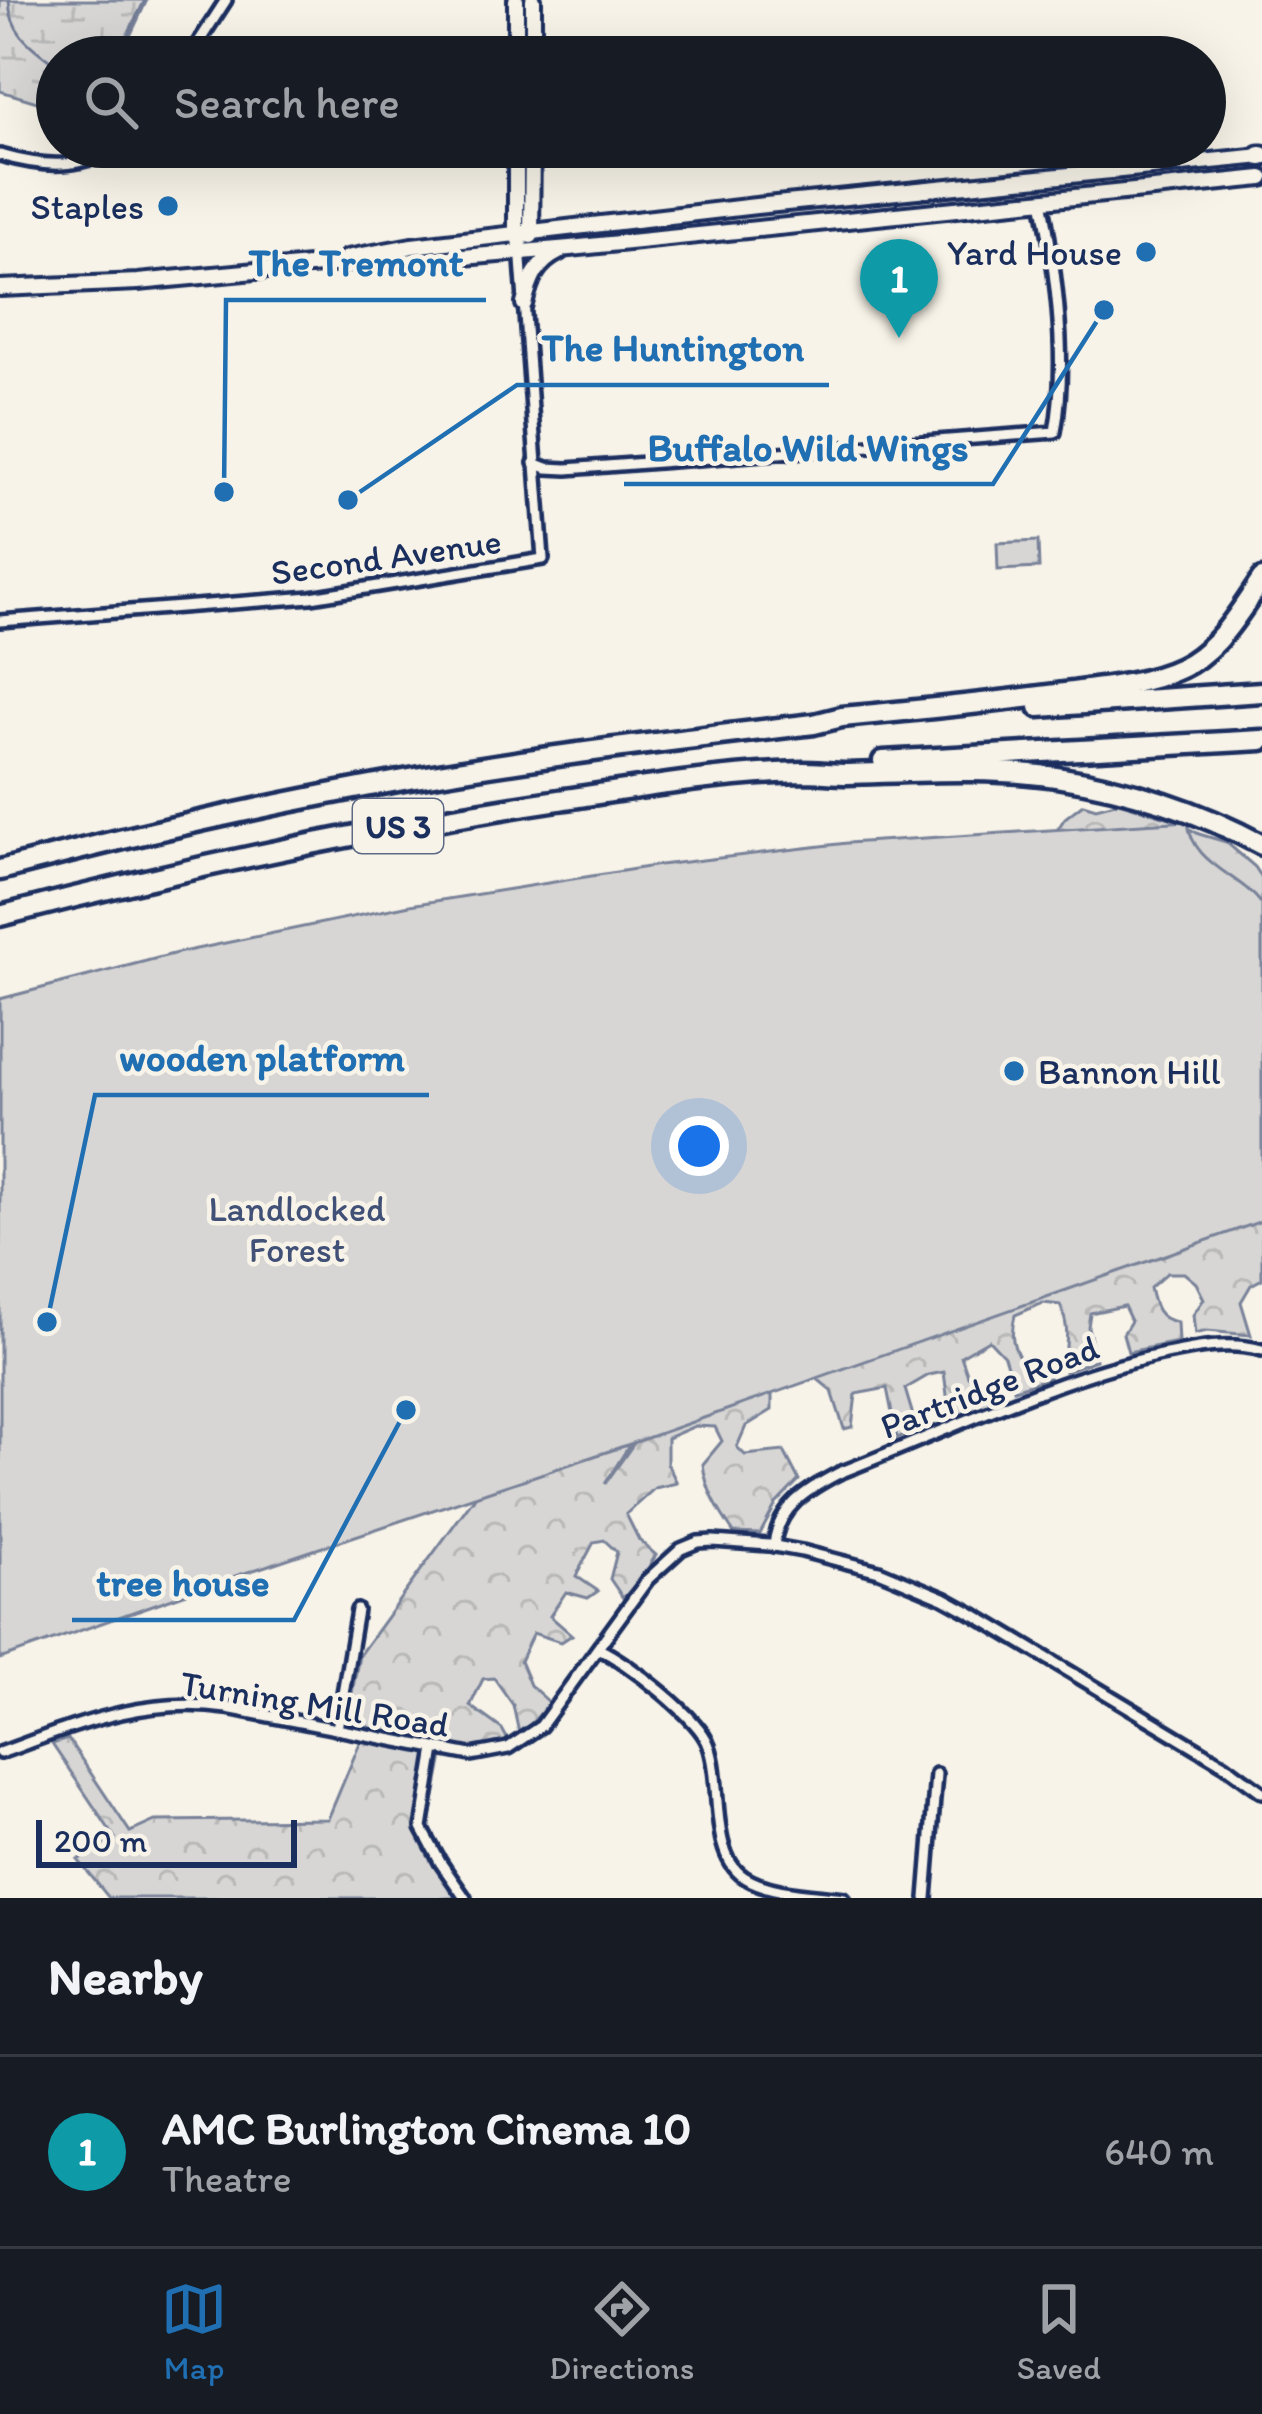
<!DOCTYPE html>
<html lang="en">
<head>
<meta charset="utf-8">
<style>
  :root { --surface:#171b24; --page:#242831; --text:#f1f3f6; --muted:#9ea1a6; --line:#363941; --accent:#1f6fb2 }
  body { margin:0; font-family:Itim,sans-serif; background:var(--page); color:var(--text) }
  .scale { position:absolute; left:36px; bottom:30px; width:261px; box-sizing:border-box; padding-left:12px; border:6px solid #1b2f5e; border-top:0; font-size:33px; line-height:42px; white-space:nowrap; color:#1b2f5e; -webkit-text-stroke:9px #f7f3e8; paint-order:stroke }
  .you { position:absolute; left:699px; top:1146px; width:42px; height:42px; margin:-30px; border:9px solid #fff; border-radius:50%; background:#1a73e8; box-shadow:0 0 0 18px #1a73e833 }
  .badge { display:grid; place-items:center; width:78px; height:78px; border-radius:50%; background:var(--accent); color:#fff; font-size:39px; font-weight:700 }
  .pin { position:absolute; translate:-50% -99px; filter:drop-shadow(0 3px 6px #0008) }
  .pin::after { content:''; position:absolute; top:63px; width:42px; height:36px; background:inherit; clip-path:polygon(0 0,100% 0,50% 100%) }
  .list { margin:0; padding:0; list-style:none }
  h2 { display:flex; justify-content:space-between; align-items:center; height:156px; margin:0; padding:0 48px; font-size:51px }
  h2 small { font-size:39px; font-weight:400; color:var(--muted) }
  .list li { display:grid; grid-template-columns:78px 1fr auto; gap:36px; align-items:center; box-sizing:border-box; height:192px; padding:0 48px; border-top:3px solid var(--line) }
  .list b { display:block; font-size:45px; white-space:nowrap }
  .list p { margin:0; font-size:39px; white-space:nowrap; color:var(--muted) }
  .list em { font-size:39px; font-style:normal; color:var(--muted) }
  .icon { flex:none; width:66px; height:66px; fill:none; stroke:currentColor; stroke-width:2; stroke-linecap:round; stroke-linejoin:round }
  .map { position:relative; flex:none; width:1262px; height:1898px; overflow:hidden }
  .search { position:absolute; background:var(--surface); box-shadow:0 12px 48px #0002; left:36px; right:36px; top:36px; height:132px; display:flex; align-items:center; gap:30px; box-sizing:border-box; padding:0 42px; border-radius:66px; color:var(--muted); font-size:45px }
  .sheet { height:348px; background:var(--surface) }
  nav { display:flex; justify-content:space-around; align-items:center; box-sizing:border-box; height:168px; border-top:3px solid var(--line); background:var(--surface); font-size:33px; color:var(--muted) }
  nav a { display:grid; justify-items:center; gap:6px }
  nav .on { color:var(--accent) }
  .map>svg:first-child { display:block }
  .forest { fill:url(#forest-crowns); stroke:#798299; stroke-width:3 }
  .wetland { fill:url(#wetland-marsh); stroke:#798299; stroke-width:3 }
  .park { fill:#d7d6d4; stroke:#798299; stroke-width:3 }
  .lines { fill:none; stroke-linecap:round; stroke-linejoin:round }
  .stream { stroke:#727c95; stroke-width:3 }
  .street-casing { stroke:#1b2f5e; stroke-width:18 }
  .secondary-casing { stroke:#1b2f5e; stroke-width:22 }
  .highway-casing { stroke:#1b2f5e; stroke-width:27 }
  .street { stroke:#f7f3e8; stroke-width:9 }
  .secondary { stroke:#f7f3e8; stroke-width:14 }
  .highway { stroke:#f7f3e8; stroke-width:18 }
  .poi-dot { fill:#1f6fb2; stroke:#f7f3e8; stroke-width:4.5 }
  .labels { text-anchor:middle; stroke-width:9; stroke-linejoin:round; paint-order:stroke }
  .shield { fill:#f7f3e8; stroke:#5d6a87; stroke-width:3 }
  .shield-label { font-size:33px; font-weight:bold; fill:#1b2f5e }
  .poi-label { font-size:36px; fill:#1b2f5e; stroke:#f7f3e8; text-anchor:end }
  .street-label { font-size:36px; fill:#1b2f5e; stroke:#f7f3e8 }
  .park-label { font-size:36px; fill:#415076; stroke:#f7f3e8 }
  .leader { fill:none; stroke:#1f6fb2; stroke-width:4.5 }
  .callout-dot { fill:#1f6fb2; stroke:#f7f3e8; stroke-width:4.5 }
  .callout-label { font-size:39px; text-anchor:middle; font-weight:bold; fill:#1f6fb2; stroke:#f7f3e8; stroke-width:9; stroke-linejoin:round; paint-order:stroke }
</style>
</head>
<body>
<div class="map">
<svg width="1262" height="1898" viewBox="0 0 1262 1898">
  <defs>
    <pattern id="forest-crowns" width="20" height="18" patternUnits="userSpaceOnUse" patternTransform="scale(3)"><rect width="20" height="18" fill="#d7d6d4"/><path d="M2 6a3 3 0 1 1 6 0M12 15a3 3 0 1 1 6 0" fill="none" stroke="#b8b8b8"/></pattern>
    <pattern id="wetland-marsh" width="20" height="14" patternUnits="userSpaceOnUse" patternTransform="scale(3)"><rect width="20" height="14" fill="#d7d6d4"/><path d="M1 5h8M5 5V1M11 12h8M15 12V8" fill="none" stroke="#b8b8b8"/></pattern>
  </defs>
  <rect width="100%" height="100%" fill="#f7f3e8"/>
  <filter id="ink" filterUnits="userSpaceOnUse"><feTurbulence type="fractalNoise" baseFrequency=".00833" numOctaves="2"/><feDisplacementMap in="SourceGraphic" scale="24" xChannelSelector="R" yChannelSelector="G"/><feConvolveMatrix kernelMatrix="1 2 1 2 8 2 1 2 1" color-interpolation-filters="sRGB"/></filter>
  <g filter="url(#ink)">
    <!-- forest -->
    <path class="forest" d="M1119 802 1170 818 1199 834 1226 842 1255 867 1262 878V1279L1251 1285 1241 1302 1251 1335 1207 1331 1195 1334 1193 1315 1204 1299 1196 1283 1184 1273H1167L1150 1288C1154 1306 1157 1319 1177 1322L1178 1342 1128 1352 1123 1334 1131 1321 1124 1306 1090 1313 1088 1327 1096 1360 1065 1371C1064 1342 1072 1334 1060 1305L1043 1303 1015 1315C1010 1335 1012 1348 1024 1365L1051 1368 1049 1378 1014 1389 1004 1356 989 1340 961 1356 968 1376 989 1391 990 1404 950 1418 944 1372 929 1375 905 1389 917 1429 897 1438 887 1388 856 1394 852 1427 844 1429 832 1391 814 1376 772 1389V1410L746 1426 737 1447 745 1455 784 1451 799 1480 776 1504 760 1534 734 1533C719 1511 706 1491 703 1464L722 1441 715 1427 695 1426 667 1438V1463L677 1483 655 1488 626 1514 639 1540 656 1555 643 1576 623 1598 610 1579 617 1552 604 1540 594 1542 576 1576 598 1591 588 1598 566 1592 550 1616 572 1635 561 1642 533 1633 520 1661 530 1685 550 1703 526 1729 519 1733 513 1705 494 1678 483 1679 470 1706 502 1729 508 1740C486 1749 471 1750 447 1747L446 1741 429 1828 471 1898H109L78 1860 115 1838 52 1744 68 1739 130 1832 155 1821 328 1819 367 1726 350 1720 348 1715 359 1655 476 1495 630 1444 605 1484 874 1105 1065 818 1083 804 1096 808Z"/>
    <!-- wetland -->
    <path class="wetland" d="M0 0H147L122 53 123 57H57V108L0 91Z"/>
    <!-- park -->
    <g class="park">
      <path d="M1038 541 1039 568 998 570 997 543Z"/>
      <path d="M1188 821C1191 864 1238 873 1262 904V1221L630 1444 218 1582 0 1659V999L177 953 410 905 660 865 847 843Z"/>
    </g>
    <g class="lines">
      <!-- stream -->
      <g class="stream">
        <path d="M9 0C10 34 32 47 57 66"/>
        <path d="M122 57 120 50 145 0"/>
      </g>
      <defs>
        <g id="street">
          <path d="M189 57 226 0"/>
          <path d="M0 155C47 168 76 169 120 147"/>
          <path d="M534 463 547 468 567 469 1055 432C1068 360 1056 271 1042 200"/>
          <path d="M0 621 311 597 543 559 521 260 524 252"/>
          <path d="M774 1546C777 1507 808 1489 839 1473 946 1432 1049 1379 1161 1355 1195 1348 1228 1341 1262 1350"/>
          <path d="M599 1649C626 1661 700 1718 709 1746 723 1783 708 1853 744 1877 771 1894 813 1894 844 1898"/>
          <path d="M337 1729 357 1610"/>
          <path d="M435 1749 422 1828 440 1862 465 1898"/>
          <path d="M0 1753C77 1725 143 1696 227 1708L471 1755 508 1748 541 1726 648 1579 681 1549 698 1542 713 1541 769 1545 802 1551 879 1571 944 1598 975 1615 1225 1765 1262 1792"/>
          <path d="M926 1898 936 1774"/>
        </g>
        <g id="secondary">
          <path d="M516 0V57"/>
          <path d="M533 0V57"/>
          <path d="M516 147V234L520 242"/>
          <path d="M531 236 532 147"/>
          <path d="M347 258 412 246 756 206 1262 156"/>
          <path d="M0 288 138 282 331 264 391 263 570 248 1262 178"/>
          <path d="M524 304C530 280 536 263 559 252"/>
        </g>
        <g id="highway">
          <path d="M1260 156H1262"/>
          <path d="M1039 707 1262 692"/>
          <path d="M883 761 1262 740"/>
          <path d="M0 870C133 835 268 804 404 780 540 756 676 740 814 724L842 717C919 710 996 702 1073 692 1111 686 1157 683 1190 663 1222 643 1241 610 1262 579"/>
          <path d="M0 916C185 868 371 828 559 800 638 788 723 774 803 772 818 772 833 774 848 774 918 772 987 767 1056 777 1128 788 1198 810 1262 845"/>
        </g>
      </defs>
      <!-- street casing -->
      <use href="#street" class="street-casing"/>
      <!-- secondary casing -->
      <use href="#secondary" class="secondary-casing"/>
      <!-- highway casing -->
      <use href="#highway" class="highway-casing"/>
      <!-- street -->
      <use href="#street" class="street"/>
      <!-- secondary -->
      <use href="#secondary" class="secondary"/>
      <!-- highway -->
      <use href="#highway" class="highway"/>
    </g>
  </g>
  <!-- markers -->
  <g class="poi-dot">
    <circle cx="168" cy="206" r="12"/>
    <circle cx="1146" cy="252" r="12"/>
    <circle cx="1014" cy="1071" r="12"/>
  </g>
  <g class="labels">
    <!-- shield labels -->
    <rect class="shield" x="353" y="799" width="90" height="54" rx="9"/>
    <g class="shield-label">
      <text x="398" y="838">US 3</text>
    </g>
    <!-- poi labels -->
    <g class="poi-label">
      <text x="144" y="219">Staples</text>
      <text x="1122" y="265">Yard House</text>
      <text x="1038" y="1084" text-anchor="start">Bannon Hill</text>
    </g>
    <!-- street labels -->
    <g class="street-label">
      <text transform="translate(386 556) rotate(-8)" y="13">Second Avenue</text>
      <text transform="translate(989 1386) rotate(-21)" y="13">Partridge Road</text>
      <text transform="translate(315 1703) rotate(9)" y="13">Turning Mill Road</text>
    </g>
    <!-- park labels -->
    <g class="park-label">
      <text x="297" y="1221">Landlocked<tspan x="297" dy="41">Forest</tspan></text>
    </g>
  </g>
  <!-- callouts -->
  <path class="leader" d="M224 492L226 300H486M348 500L517 385H829M1104 310L993 484H624M47 1322L95 1095H429M406 1410L294 1620H72"/>
  <g class="callout-dot">
    <circle cx="224" cy="492" r="12"/>
    <circle cx="348" cy="500" r="12"/>
    <circle cx="1104" cy="310" r="12"/>
    <circle cx="47" cy="1322" r="12"/>
    <circle cx="406" cy="1410" r="12"/>
  </g>
  <g class="callout-label">
    <text x="356" y="276">The Tremont</text>
    <text x="673" y="361">The Huntington</text>
    <text x="808" y="461">Buffalo Wild Wings</text>
    <text x="262" y="1071">wooden platform</text>
    <text x="183" y="1596">tree house</text>
  </g>
</svg>
<div class="scale">200 m</div>
<div class="you"></div>
<div class="pin badge" style="left:899px;top:338px;background:#0f9aa8">1</div>
<div class="search"><svg class="icon" aria-label="search" viewBox="0 0 24 24"><circle cx="10" cy="10" r="6"/><path d="M15 15l6 6"/></svg>Search here</div>
</div>
<section class="sheet">
<h2>Nearby<small></small></h2>
<ul class="list">
<li><span class="badge" style="background:#0f9aa8">1</span><div><b>AMC Burlington Cinema 10</b><p>Theatre</p></div><em>640 m</em></li>
</ul>
</section>
<nav>
<a class="on"><svg class="icon" aria-label="map" viewBox="0 0 24 24"><path d="M3 6l6-2 6 2 6-2v14l-6 2-6-2-6 2zM9 4v14M15 6v14"/></svg>Map</a>
<a><svg class="icon" aria-label="directions" viewBox="0 0 24 24"><path d="M12 3l9 9-9 9-9-9zM9 14v-3h6M13 9l2 2-2 2"/></svg>Directions</a>
<a><svg class="icon" aria-label="saved" viewBox="0 0 24 24"><path d="M7 4h10v16l-5-4-5 4z"/></svg>Saved</a>
</nav>
</body>
</html>
